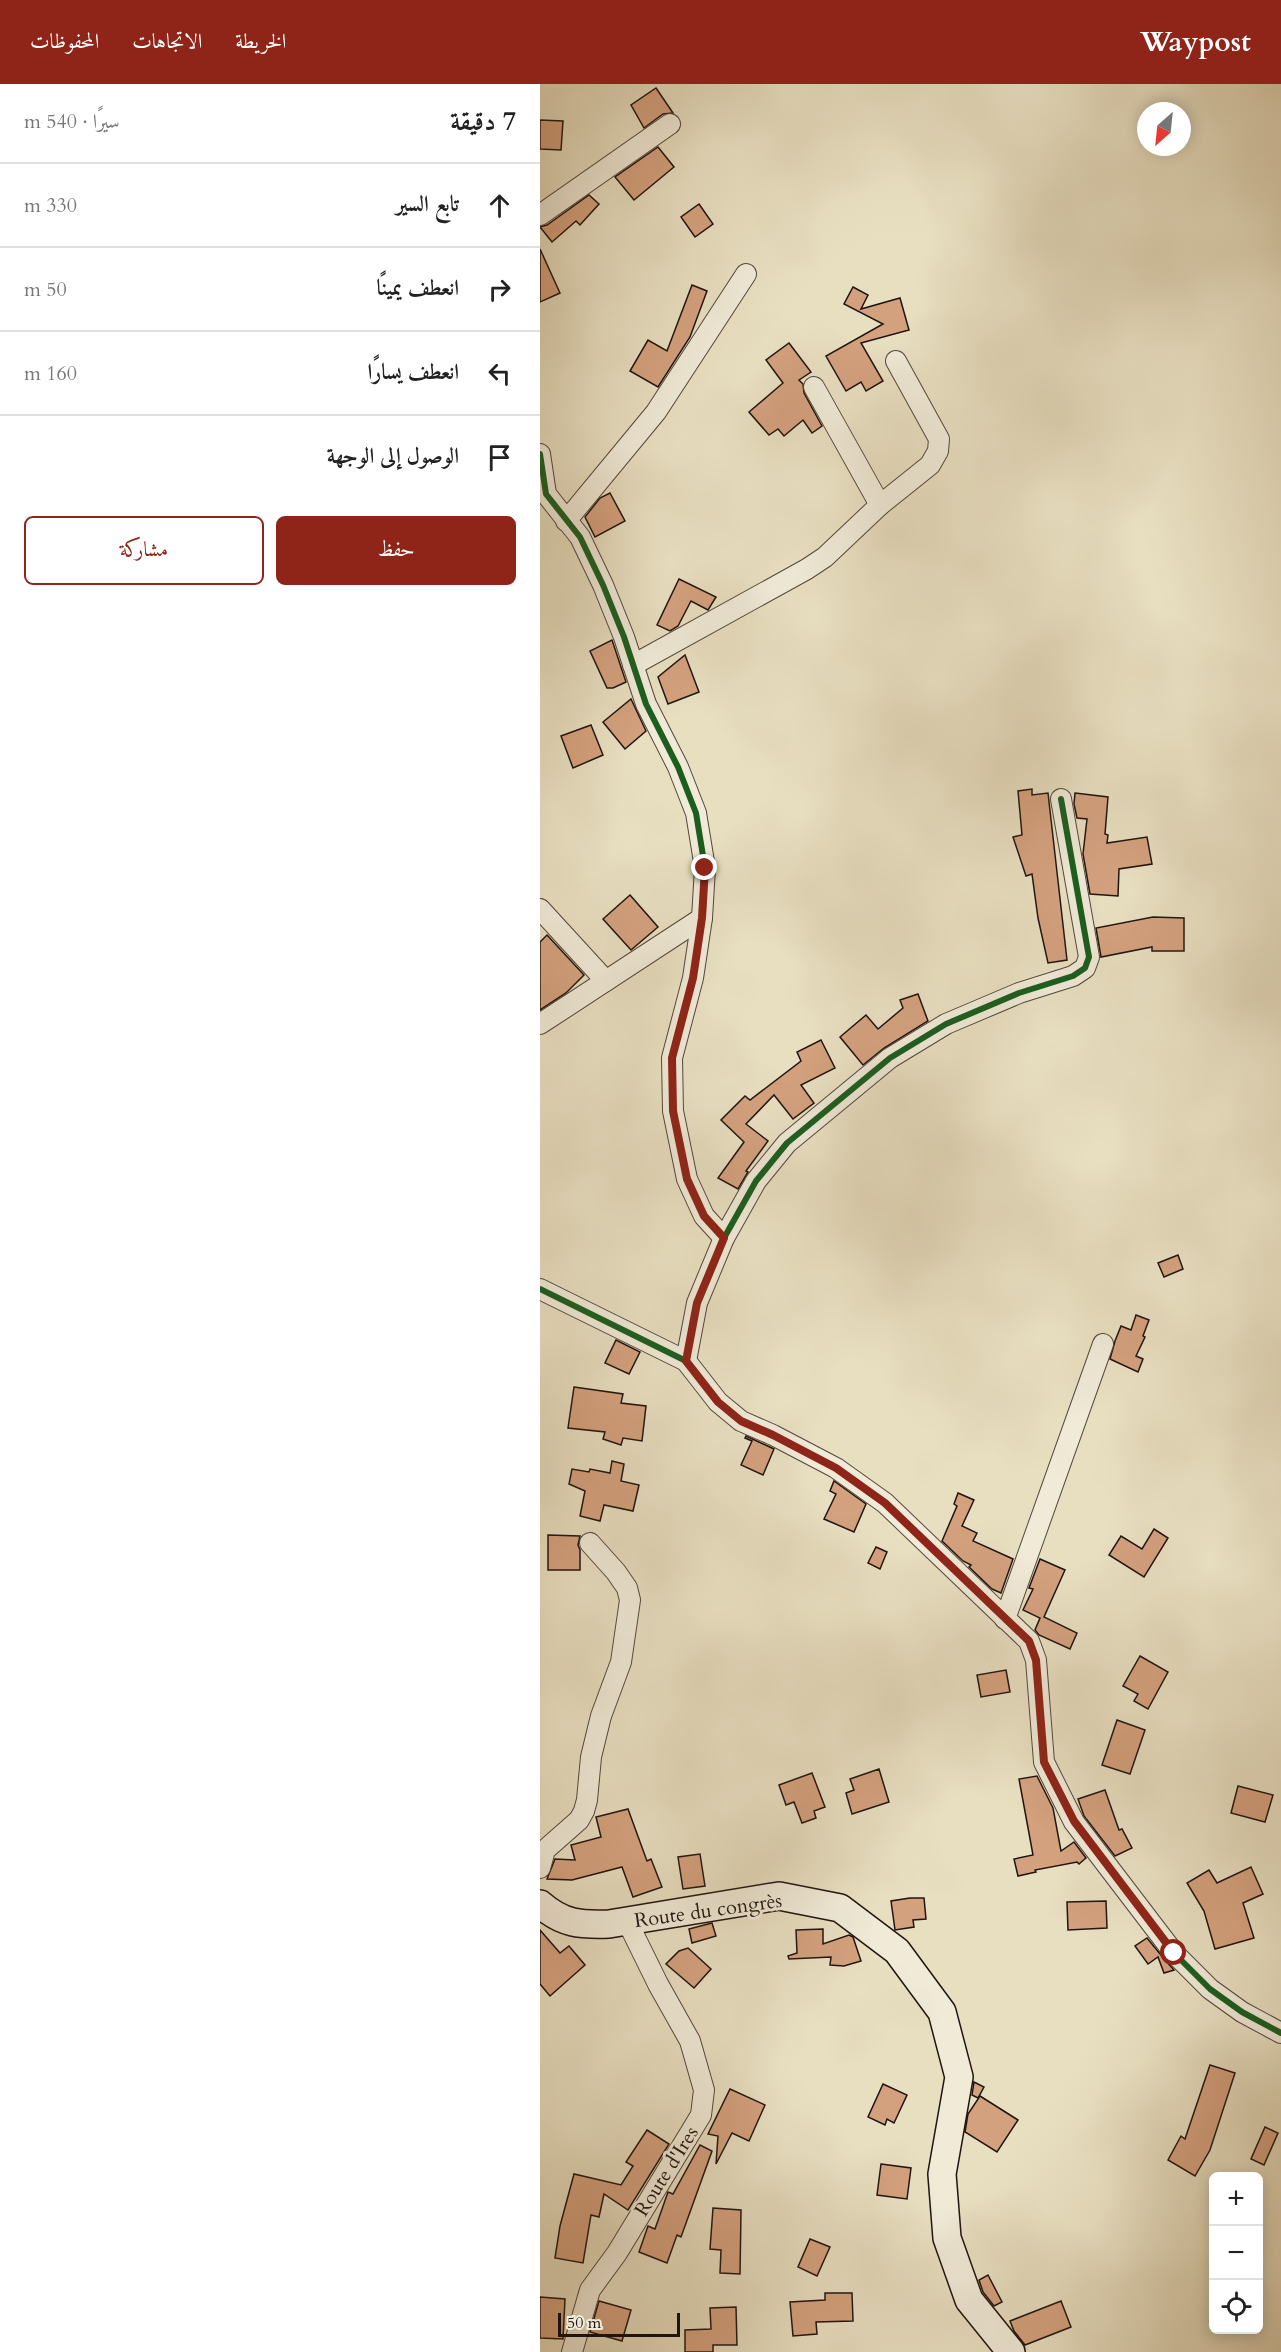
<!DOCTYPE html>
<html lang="ar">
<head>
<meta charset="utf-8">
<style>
  :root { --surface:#fff; --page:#f6f6f6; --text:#222; --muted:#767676; --line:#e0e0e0; --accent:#8f2418 }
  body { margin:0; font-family:Cardo,Amiri,serif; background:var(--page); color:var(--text); direction:rtl }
  .controls { position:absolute; right:18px; bottom:18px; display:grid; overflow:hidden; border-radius:9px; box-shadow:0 3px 15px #0003 }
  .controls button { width:54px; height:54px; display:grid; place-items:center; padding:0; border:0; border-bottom:2px solid var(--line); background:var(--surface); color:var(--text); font:30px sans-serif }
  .compass { position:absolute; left:597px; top:18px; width:54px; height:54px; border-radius:50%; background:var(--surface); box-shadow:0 3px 15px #0003; rotate:207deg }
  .scale { position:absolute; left:18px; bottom:15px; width:122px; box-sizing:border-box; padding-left:6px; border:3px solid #201410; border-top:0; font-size:16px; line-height:21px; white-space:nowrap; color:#201410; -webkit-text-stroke:4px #f0ead7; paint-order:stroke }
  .stop { position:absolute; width:18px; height:18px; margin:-14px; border:4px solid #8f2418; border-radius:50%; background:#fff }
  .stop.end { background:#8f2418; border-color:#fff; box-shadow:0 2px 6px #0008 }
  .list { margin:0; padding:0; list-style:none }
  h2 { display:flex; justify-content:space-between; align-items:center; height:78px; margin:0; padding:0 24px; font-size:26px }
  h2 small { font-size:20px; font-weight:400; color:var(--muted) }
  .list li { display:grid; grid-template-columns:39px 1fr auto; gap:18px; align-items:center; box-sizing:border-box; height:84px; padding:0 24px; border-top:2px solid var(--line) }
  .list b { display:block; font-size:22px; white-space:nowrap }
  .list em { font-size:20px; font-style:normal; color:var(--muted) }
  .actions { display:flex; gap:12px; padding:18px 24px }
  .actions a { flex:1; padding:14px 0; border:2px solid var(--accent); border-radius:9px; text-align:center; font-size:21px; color:var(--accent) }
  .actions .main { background:var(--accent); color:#fff }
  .icon { flex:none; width:33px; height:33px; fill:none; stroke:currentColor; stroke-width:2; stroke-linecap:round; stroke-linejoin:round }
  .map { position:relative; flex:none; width:741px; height:2268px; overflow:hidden; direction:ltr }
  header { display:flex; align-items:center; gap:36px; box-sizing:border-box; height:84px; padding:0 30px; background:var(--accent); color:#fff }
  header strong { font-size:28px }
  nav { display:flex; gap:33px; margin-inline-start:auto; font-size:21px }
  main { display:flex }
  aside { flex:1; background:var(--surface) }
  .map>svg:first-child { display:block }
  .building { fill:#d4a17e; stroke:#201410; stroke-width:1.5 }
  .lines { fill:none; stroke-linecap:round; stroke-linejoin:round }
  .minor-casing { stroke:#52473c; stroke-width:22 }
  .secondary-casing { stroke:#201410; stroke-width:30 }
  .minor { stroke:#f0ead7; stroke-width:20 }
  .secondary { stroke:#f0ead7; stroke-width:27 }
  .cycleway-casing { stroke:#f0ead7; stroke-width:10 }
  .cycleway { stroke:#1b5e20; stroke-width:6 }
  .route { stroke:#8f2418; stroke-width:8 }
  .labels { text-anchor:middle; stroke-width:6; stroke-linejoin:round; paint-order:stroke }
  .street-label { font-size:20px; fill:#201410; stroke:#f0ead7 }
</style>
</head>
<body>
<header>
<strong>Waypost</strong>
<nav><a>الخريطة</a><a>الاتجاهات</a><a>المحفوظات</a></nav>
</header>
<main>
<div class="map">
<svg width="741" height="2268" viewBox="0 0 741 2268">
  <rect width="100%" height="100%" fill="#e8dfc1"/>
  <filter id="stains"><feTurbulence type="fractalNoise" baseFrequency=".00333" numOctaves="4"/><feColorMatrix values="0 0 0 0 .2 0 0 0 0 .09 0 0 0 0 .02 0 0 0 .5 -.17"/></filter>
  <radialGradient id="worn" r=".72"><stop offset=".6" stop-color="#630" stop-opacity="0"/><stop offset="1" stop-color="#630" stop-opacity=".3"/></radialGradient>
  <!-- building -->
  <g class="building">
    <path d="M116 4 133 29 123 30 104 44 91 21Z"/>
    <path d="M0 36 23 37 21 66 0 65Z"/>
    <path d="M118 63 134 83 94 116 75 93Z"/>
    <path d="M49 111 59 120 40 141 36 137 12 158 0 143 7 141Z"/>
    <path d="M159 120 173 140 155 153 141 133Z"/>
    <path d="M0 165 20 209 0 218Z"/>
    <path d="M152 201 167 207 150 253 118 303 90 287 108 256 127 267Z"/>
    <path d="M313 203 328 211 321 225 360 214 369 246 321 259 343 297 326 307 321 298 306 307 286 272 343 240 304 220Z"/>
    <path d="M249 259 271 288 259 296 263 300 264 309 282 342 272 349 263 336 244 352 238 345 229 351 209 328 243 299 226 276Z"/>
    <path d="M70 409 85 437 55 453 45 433 60 414Z"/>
    <path d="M139 495 176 513 168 526 151 517 138 542 130 547 117 541Z"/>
    <path d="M72 556 86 598 73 604H67L50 567Z"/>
    <path d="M145 571 159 608 128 620 118 593Z"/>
    <path d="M91 615 106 647 85 665 63 638Z"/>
    <path d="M51 641 63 671 33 684 21 652Z"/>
    <path d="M492 705V711L508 709 527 876 508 879 498 834 492 790 486 792 473 753 482 751 478 707Z"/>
    <path d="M535 709 568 713 565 750 568 751 567 759 607 753 612 780 579 785 578 812 550 810 543 770 547 735 537 734 534 720Z"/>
    <path d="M90 811 118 843 91 866 63 835Z"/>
    <path d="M613 833 644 834V867H612V863L561 873 556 844Z"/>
    <path d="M7 851 44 891 26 909 0 926V858Z"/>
    <path d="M378 910 388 937 344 964 323 981 300 953 326 931 338 945 363 924 360 916Z"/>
    <path d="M281 956 295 984 261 1001 274 1019 253 1035 234 1011 206 1040 228 1057 206 1087 208 1088 198 1105 178 1094 204 1058 181 1036 205 1012 210 1016 261 977 257 968Z"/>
    <path d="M638 1171 643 1185 624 1193 618 1179Z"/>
    <path d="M596 1231 609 1236 603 1252 605 1253 596 1272 603 1275 598 1288 570 1275 575 1257 581 1242 591 1246Z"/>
    <path d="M76 1256 100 1268 89 1290 65 1279Z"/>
    <path d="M34 1303 83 1310 81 1319 106 1322 102 1357 83 1354 81 1361 63 1355 65 1348 28 1344Z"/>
    <path d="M206 1352 234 1365 223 1391 201 1381 212 1357 205 1354Z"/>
    <path d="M72 1377 84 1380 81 1397 99 1401 93 1427 64 1421 60 1437 40 1432 45 1407 29 1400 32 1385 49 1388 50 1385 70 1389Z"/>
    <path d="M294 1397 326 1420 314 1448 284 1435 296 1410 290 1407Z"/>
    <path d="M418 1409 434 1416 422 1442 437 1449 433 1457 473 1475 461 1509 452 1505 429 1483 431 1481 423 1477 402 1457 417 1422 414 1420Z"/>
    <path d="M614 1445 628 1454 604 1493 569 1471 581 1452 602 1465Z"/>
    <path d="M8 1451 40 1452 38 1461 40 1466V1486H8Z"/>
    <path d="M336 1463 347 1468 340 1485 328 1479Z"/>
    <path d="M500 1475 525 1486 504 1533 537 1549 530 1565 499 1551 495 1546 500 1534 483 1526 493 1505 489 1504Z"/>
    <path d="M600 1572 628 1588 608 1625 594 1617 598 1610 583 1602Z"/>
    <path d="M466 1586 470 1608 441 1613 437 1591Z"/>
    <path d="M577 1636 605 1646 590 1690 562 1681Z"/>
    <path d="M339 1685 349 1718 312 1730 306 1709 314 1706 310 1695Z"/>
    <path d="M272 1689 285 1723 274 1727 276 1734 262 1739 254 1718 246 1721 239 1701Z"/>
    <path d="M497 1692 513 1724 521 1767 534 1758 546 1774 539 1780 537 1778 495 1786 496 1788 478 1792 474 1775 493 1771 479 1695Z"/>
    <path d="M698 1702 733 1711 725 1738 691 1729Z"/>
    <path d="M565 1706 579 1746 582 1745 592 1764 575 1772 544 1732 538 1715Z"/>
    <path d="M88 1725 107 1777 111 1775 122 1803 93 1813 82 1783 32 1796 7 1795 15 1775 35 1776 31 1761 61 1753 56 1733Z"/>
    <path d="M160 1770 165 1802 143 1805 138 1773Z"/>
    <path d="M711 1783 723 1810 703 1819 714 1854 675 1865 664 1827 647 1799 669 1786 677 1799Z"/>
    <path d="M370 1814H384L386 1835 373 1836 374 1843 355 1846 351 1817Z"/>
    <path d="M566 1817 567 1844 528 1846 527 1818Z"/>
    <path d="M172 1839 176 1852 152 1859 149 1845Z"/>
    <path d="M283 1845V1860L309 1851 313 1853 321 1877 304 1882 290 1881 291 1873 249 1875 248 1872 257 1869 256 1846Z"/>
    <path d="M0 1846 20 1869 29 1862 45 1881 10 1912 0 1900Z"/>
    <path d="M607 1854 625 1876 634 1886 624 1889 618 1873 608 1880 595 1862Z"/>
    <path d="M148 1864 171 1885 154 1904 126 1880 139 1867Z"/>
    <path d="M670 1981 695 1989 670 2066 655 2092 628 2076 641 2052 645 2055Z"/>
    <path d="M434 1998 444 2003 438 2014 432 2011Z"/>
    <path d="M343 2000 367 2011 354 2039 347 2035 345 2041 328 2033Z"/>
    <path d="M190 2005 225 2021 209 2057 192 2049 176 2080 178 2052 168 2050Z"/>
    <path d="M440 2012 478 2036 457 2068 425 2048 428 2030Z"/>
    <path d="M725 2043 738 2049 724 2081 711 2075Z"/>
    <path d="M107 2046 129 2060 88 2126 64 2110 59 2133 51 2131 43 2179 15 2174 20 2142 34 2090 81 2101 93 2082 86 2078Z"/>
    <path d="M160 2061 172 2067 141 2153 137 2151 127 2179 99 2168 108 2142 115 2145 128 2108 133 2110Z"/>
    <path d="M341 2080 371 2084 367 2115 337 2111Z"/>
    <path d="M173 2124 201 2126 200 2190 180 2189 181 2166 170 2165Z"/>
    <path d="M270 2155 290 2163 277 2192 258 2183Z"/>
    <path d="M448 2191 462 2218 454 2222 443 2208 439 2196Z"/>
    <path d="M285 2209H312L313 2237 276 2238 277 2250 253 2252 250 2218 285 2216Z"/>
    <path d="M0 2213 25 2215 23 2255 0 2254Z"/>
    <path d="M59 2217 91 2226 82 2257 50 2248Z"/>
    <path d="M521 2217 531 2243 485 2261 474 2247 470 2237Z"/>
    <path d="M196 2223 197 2261H173V2268H145V2246L171 2245 170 2224Z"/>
  </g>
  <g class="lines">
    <defs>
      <g id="minor">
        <path d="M0 131 130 40"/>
        <path d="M274 303 340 421"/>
        <path d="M0 370 6 410 40 453 63 501 84 553 106 620 138 683 156 729 165 784 162 834 153 894 132 974 133 1027 147 1095 164 1132 184 1154"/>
        <path d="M26 437 116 328 206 190"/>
        <path d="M93 581 267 485 285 473 340 421 390 381 398 367 399 355 356 277"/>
        <path d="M0 825 66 897"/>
        <path d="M0 940 162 834"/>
        <path d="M0 1205 146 1277 178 1318 201 1337 233 1351 296 1384 345 1419 489 1557 496 1576 504 1678 534 1738 634 1869 670 1905 702 1928 741 1949"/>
        <path d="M146 1277 157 1219 184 1154 216 1097 247 1059 350 974 406 940 479 909 533 892 545 884 549 873 521 715"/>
        <path d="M465 1535 563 1260"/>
        <path d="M0 1784 5 1766 39 1736 44 1727 47 1716 51 1673 61 1632 81 1578 90 1516 87 1504 76 1488 50 1459"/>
        <path d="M32 2268 50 2206 77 2169 161 2031 164 2006 150 1957 118 1900 87 1837"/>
      </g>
      <path id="secondary" d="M0 1820C23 1840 40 1841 69 1840L239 1812 300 1824 357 1867 402 1928 419 1993 402 2090 407 2154 429 2216 471 2268"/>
    </defs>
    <!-- minor casing -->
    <use href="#minor" class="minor-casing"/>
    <!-- secondary casing -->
    <use href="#secondary" class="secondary-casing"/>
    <!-- minor -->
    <use href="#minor" class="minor"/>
    <!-- secondary -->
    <use href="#secondary" class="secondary"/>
    <defs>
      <g id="cycleway">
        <path d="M0 370 6 410 40 453 63 501 84 553 106 620 138 683 156 729 165 784 162 834 153 894 132 974 133 1027 147 1095 164 1132 184 1154"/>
        <path d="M0 1205 146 1277 178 1318 201 1337 233 1351 296 1384 345 1419 489 1557 496 1576 504 1678 534 1738 634 1869 670 1905 702 1928 741 1949"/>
        <path d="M146 1277 157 1219 184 1154 216 1097 247 1059 350 974 406 940 479 909 533 892 545 884 549 873 521 715"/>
      </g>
    </defs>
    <!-- cycleway casing -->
    <use href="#cycleway" class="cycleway-casing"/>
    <!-- cycleway -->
    <use href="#cycleway" class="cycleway"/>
  </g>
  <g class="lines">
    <!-- route -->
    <path class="route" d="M165 784 162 834 153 894 132 974 133 1027 147 1095 164 1132 184 1154 157 1219 146 1277 178 1318 201 1337 233 1351 296 1384 345 1419 489 1557 496 1576 504 1678 534 1737 634 1869"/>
  </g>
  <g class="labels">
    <!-- street labels -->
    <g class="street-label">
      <text transform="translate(168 1826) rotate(-8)" y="7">Route du congrès</text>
      <text transform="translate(126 2087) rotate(-58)" y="7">Route d'Ires</text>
    </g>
  </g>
  <rect width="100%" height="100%" filter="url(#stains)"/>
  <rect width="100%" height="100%" fill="url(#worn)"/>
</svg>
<div class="controls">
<button>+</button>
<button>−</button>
<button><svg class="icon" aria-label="locate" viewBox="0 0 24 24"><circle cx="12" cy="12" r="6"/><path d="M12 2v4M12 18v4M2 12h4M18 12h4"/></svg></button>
</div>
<svg class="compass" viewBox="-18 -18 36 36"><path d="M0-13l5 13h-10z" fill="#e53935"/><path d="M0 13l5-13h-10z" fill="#767676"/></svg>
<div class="scale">50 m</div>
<div class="stop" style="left:634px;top:1869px"></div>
<div class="stop end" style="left:165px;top:784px"></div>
</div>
<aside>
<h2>7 دقيقة<small>سيرًا · 540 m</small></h2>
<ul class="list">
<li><svg class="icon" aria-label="ahead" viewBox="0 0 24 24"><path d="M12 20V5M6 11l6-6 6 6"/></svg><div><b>تابع السير</b></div><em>330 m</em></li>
<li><svg class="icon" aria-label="right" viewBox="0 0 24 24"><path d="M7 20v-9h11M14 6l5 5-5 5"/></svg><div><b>انعطف يمينًا</b></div><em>50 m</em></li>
<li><svg class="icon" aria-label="left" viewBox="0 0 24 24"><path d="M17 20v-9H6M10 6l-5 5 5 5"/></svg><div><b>انعطف يسارًا</b></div><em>160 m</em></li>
<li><svg class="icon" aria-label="arrive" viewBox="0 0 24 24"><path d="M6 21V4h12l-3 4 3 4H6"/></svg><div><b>الوصول إلى الوجهة</b></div></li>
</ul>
<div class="actions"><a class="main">حفظ</a><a>مشاركة</a></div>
</aside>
</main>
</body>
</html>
